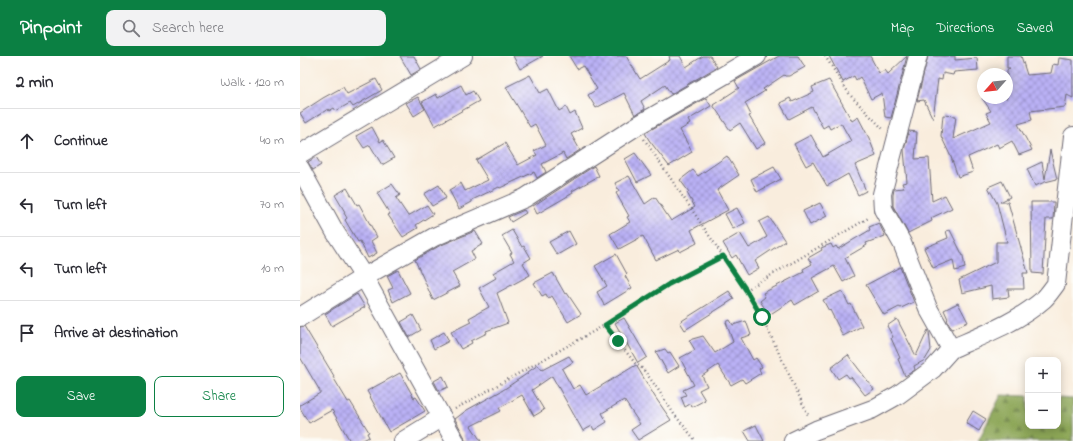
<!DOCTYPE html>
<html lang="en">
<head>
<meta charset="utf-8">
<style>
  :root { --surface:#fff; --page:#f2f2f3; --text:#2b2b33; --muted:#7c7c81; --line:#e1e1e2; --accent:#0b8043 }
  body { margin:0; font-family:"Indie Flower",sans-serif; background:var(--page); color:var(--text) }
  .controls { position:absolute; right:12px; bottom:12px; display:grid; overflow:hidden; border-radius:8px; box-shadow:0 2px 10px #0003 }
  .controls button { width:36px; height:36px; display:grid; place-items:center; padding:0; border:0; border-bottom:1px solid var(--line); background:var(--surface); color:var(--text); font:20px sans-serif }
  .compass { position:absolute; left:677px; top:12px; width:36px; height:36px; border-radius:50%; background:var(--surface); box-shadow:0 2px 10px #0003; rotate:243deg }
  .stop { position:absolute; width:12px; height:12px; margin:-9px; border:3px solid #0b8043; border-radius:50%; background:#fff }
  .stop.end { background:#0b8043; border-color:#fff; box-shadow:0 1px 4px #0008 }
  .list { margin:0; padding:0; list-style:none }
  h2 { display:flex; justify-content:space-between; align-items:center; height:52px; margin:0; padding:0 16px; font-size:17px }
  h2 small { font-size:13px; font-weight:400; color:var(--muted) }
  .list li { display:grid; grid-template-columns:26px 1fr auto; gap:12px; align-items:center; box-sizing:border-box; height:64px; padding:0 16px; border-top:1px solid var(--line) }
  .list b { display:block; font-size:15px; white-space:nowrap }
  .list em { font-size:13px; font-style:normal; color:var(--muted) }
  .actions { display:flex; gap:8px; padding:12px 16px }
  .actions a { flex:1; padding:9px 0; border:1px solid var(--accent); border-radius:8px; text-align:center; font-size:14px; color:var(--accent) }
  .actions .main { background:var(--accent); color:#fff }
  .icon { flex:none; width:22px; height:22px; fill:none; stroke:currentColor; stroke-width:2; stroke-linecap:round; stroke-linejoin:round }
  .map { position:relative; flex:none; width:773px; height:385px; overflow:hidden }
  header { display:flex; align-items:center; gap:24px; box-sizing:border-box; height:56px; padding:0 20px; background:var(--accent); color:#fff }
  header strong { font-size:19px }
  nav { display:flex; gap:22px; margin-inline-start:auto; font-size:14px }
  .search { width:280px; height:36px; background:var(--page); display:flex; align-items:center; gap:10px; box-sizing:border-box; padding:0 14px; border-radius:8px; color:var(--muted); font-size:15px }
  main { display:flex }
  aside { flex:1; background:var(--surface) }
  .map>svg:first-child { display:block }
  .forest { fill:url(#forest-firs); stroke:#576449 }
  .building { fill:url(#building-cross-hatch) }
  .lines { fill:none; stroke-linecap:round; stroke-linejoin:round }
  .minor-casing { stroke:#6d6974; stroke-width:20 }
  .path { stroke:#6d6974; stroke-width:2.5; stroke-dasharray:1 3; stroke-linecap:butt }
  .minor { stroke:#fff; stroke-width:18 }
  .route { stroke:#0b8043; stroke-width:5 }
</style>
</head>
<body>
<header>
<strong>Pinpoint</strong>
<div class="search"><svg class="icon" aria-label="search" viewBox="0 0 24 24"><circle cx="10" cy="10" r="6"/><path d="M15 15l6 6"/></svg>Search here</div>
<nav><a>Map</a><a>Directions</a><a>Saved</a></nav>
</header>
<main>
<aside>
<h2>2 min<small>Walk · 120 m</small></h2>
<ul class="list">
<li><svg class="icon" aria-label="ahead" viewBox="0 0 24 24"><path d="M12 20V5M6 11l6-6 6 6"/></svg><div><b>Continue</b></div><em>40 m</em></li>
<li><svg class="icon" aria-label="left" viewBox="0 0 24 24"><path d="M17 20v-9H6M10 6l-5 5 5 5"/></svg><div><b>Turn left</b></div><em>70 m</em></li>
<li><svg class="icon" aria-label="left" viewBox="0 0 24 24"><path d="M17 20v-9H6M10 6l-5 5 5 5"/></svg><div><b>Turn left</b></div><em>10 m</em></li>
<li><svg class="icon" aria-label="arrive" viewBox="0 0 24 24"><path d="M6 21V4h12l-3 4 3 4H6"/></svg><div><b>Arrive at destination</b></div></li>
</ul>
<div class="actions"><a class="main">Save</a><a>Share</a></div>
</aside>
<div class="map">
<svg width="773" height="385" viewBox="0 0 773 385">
  <defs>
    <pattern id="forest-firs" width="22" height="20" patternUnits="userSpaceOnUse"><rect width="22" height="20" fill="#8ca657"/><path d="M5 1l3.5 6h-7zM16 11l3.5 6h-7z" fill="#728749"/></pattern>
    <pattern id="building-cross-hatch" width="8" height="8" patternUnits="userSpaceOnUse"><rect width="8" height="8" fill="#bab1f5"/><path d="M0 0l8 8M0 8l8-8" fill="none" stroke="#9790c8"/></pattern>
  </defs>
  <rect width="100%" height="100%" fill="#fdfcf7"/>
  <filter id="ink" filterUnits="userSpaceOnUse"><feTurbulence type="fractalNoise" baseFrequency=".025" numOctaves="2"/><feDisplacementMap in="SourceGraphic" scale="8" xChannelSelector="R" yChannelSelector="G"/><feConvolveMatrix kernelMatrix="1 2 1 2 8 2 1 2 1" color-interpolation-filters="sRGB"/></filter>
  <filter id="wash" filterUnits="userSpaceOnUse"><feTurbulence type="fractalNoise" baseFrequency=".012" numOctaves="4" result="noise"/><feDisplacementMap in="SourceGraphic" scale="16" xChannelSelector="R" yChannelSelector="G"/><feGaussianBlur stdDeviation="0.9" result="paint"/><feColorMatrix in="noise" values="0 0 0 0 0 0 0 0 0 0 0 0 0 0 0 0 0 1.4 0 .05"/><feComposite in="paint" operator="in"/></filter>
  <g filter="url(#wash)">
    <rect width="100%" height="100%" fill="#f9eddd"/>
    <!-- forest -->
    <path class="forest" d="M701 339 728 340V370H758V342L773 343V385H678Z"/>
    <g id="blocks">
      <!-- building -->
      <g class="building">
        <path d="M100 0H114L121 13 111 19Z"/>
        <path d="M213 0H243L220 13Z"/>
        <path d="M269 0H326L340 23 370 4 369 0H380L386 11 403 0H410L417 11 371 38 365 29 341 45 345 53 335 59 324 37 296 52 288 39 297 33 283 10 277 13Z"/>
        <path d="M479 0H498L505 11 489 20H485L484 19 463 33 465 35 445 47 451 59 449 60 465 87 456 93 440 67 430 74 413 49 439 32 435 25Z"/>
        <path d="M529 0H570L579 17 585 14 588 18 607 0 591 62 585 61 582 37 571 43 560 21 556 24 554 20 543 26Z"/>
        <path d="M628 0H655V4L677 2 678 14 654 16 653 19 643 17 642 24 638 23 633 63 624 44 617 45Z"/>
        <path d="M707 0H721L727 19 751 17 753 8 758 9 759 2 773 4V42L767 39 765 51 730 55 732 64 718 68 732 94 719 99 712 85 699 92 697 88 668 101 673 116 658 121 651 101 641 80 643 59 656 60 653 83 691 66 686 57 691 55 682 42H707V14L710 12H707Z"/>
        <path d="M230 19 240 37 248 33 259 55 266 51 270 59 275 56 282 72 271 78 280 94 266 103 263 97 242 108 246 116 237 122 234 116 200 132 199 131 172 144V146L159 153 149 134 161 127 165 135 188 124 176 104 205 87 218 109 237 99 234 95 246 89 235 68 230 71 206 31Z"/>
        <path d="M76 23 82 34 53 51 50 47 36 55 34 52 29 55 28 53 6 67 0 57 23 42 43 31 47 38Z"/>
        <path d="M529 24 552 65 558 61 569 82 576 100 555 109 566 135 558 139 548 118 527 130 513 106 506 110 494 88 511 79 523 101 551 85 541 67 530 73 528 69 523 72 512 51 489 63 480 47 490 42 492 46 514 36 512 31Z"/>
        <path d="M161 29 166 39 173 35 179 45 135 70 122 46 136 38 138 42Z"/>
        <path d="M118 41 125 53 114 60 106 47Z"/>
        <path d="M406 42 411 50 388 64 390 68 380 74 392 96 369 110 349 84 345 77Z"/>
        <path d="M72 71 80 86 83 84 94 102 82 109 70 89 64 92 56 80Z"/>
        <path d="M609 75 617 76 615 103 629 102 632 145 645 139 652 152 631 162 632 165 608 177 593 150V139L594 133 604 132 602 127 607 126 604 94Z"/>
        <path d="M750 94 757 123 745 126 735 130 727 113 742 106 745 123Z"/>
        <path d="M335 97 351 119 337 126 325 103Z"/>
        <path d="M427 100 439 119 417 134 428 154 391 174 397 187 380 196 379 193 356 204 343 180 319 193 310 178 330 166 327 161 329 160 316 137 319 135 315 127 329 120 345 148 355 141 371 165 395 151 387 137 389 136 380 124 393 114 398 120Z"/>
        <path d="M16 101 21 109 13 114 8 106Z"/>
        <path d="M294 110 299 120 272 135 273 137 237 158 233 150Z"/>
        <path d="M474 111 481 123 457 136 451 123Z"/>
        <path d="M702 125 710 141 700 146H708L728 217H723L724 233H708L709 241 692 243 691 230 662 237 659 224 696 206V186H707L697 147 688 131Z"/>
        <path d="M92 128 100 139 96 142 108 160 127 149 133 158 116 169 118 172 103 181 88 159 90 158 77 137Z"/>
        <path d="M139 129 146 142 132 150 124 138Z"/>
        <path d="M47 132 57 149 59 148 77 181 71 185 77 197 68 202 60 185 58 186 45 164 47 162 44 157 45 156 35 139Z"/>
        <path d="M731 146H754L753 163H746L743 218 732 217Z"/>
        <path d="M520 147 527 160 510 169 503 155Z"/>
        <path d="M437 152 445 167 433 173 425 158Z"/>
        <path d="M224 154 226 157 211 166 208 161Z"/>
        <path d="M469 161 485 185 455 205 459 212 447 219 436 199 432 202 423 187 440 177 449 192 467 181 459 166Z"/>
        <path d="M579 167 585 180 566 187 567 189 545 202 554 220 543 226 534 210 512 222 519 235 495 249 492 244 469 259 460 245 465 241 463 237 504 216 503 213 512 208 508 202 522 194 521 192 531 188 533 192 536 190 538 193 570 174 569 171Z"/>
        <path d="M212 174 222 191 224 190 231 202 223 207 230 219 197 237 208 267 186 275 187 277 171 285 172 287 161 293 151 276 171 266 169 262 189 251 179 232 196 222 193 217 214 205 210 198 212 197 202 180Z"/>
        <path d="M650 174 663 200 665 212 655 215 653 204 633 212 624 192 648 182 646 175Z"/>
        <path d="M175 175 183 188 171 195 175 203 152 216 160 230 133 244 115 204 139 190Z"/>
        <path d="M269 175 276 188 257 199 249 186Z"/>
        <path d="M316 198 327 218 325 220 332 232 304 249 297 236 307 230 295 210Z"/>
        <path d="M600 211 614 246 601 252 599 251 584 259 566 229Z"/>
        <path d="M98 214 110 237 93 246 88 234 93 232 87 220Z"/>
        <path d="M253 217 265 238 267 237 281 258 268 266 252 240 248 242 246 238 242 240 234 227Z"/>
        <path d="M429 235 434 243 385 274 380 266Z"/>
        <path d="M542 235 549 249 551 248 562 270 543 280 530 254 529 255 523 244Z"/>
        <path d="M57 238 65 251 32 270 25 258Z"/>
        <path d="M658 247 668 266 652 273 647 264 648 263 644 254Z"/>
        <path d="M113 259 121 274 109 281 101 266Z"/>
        <path d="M324 262 347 301 338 307 315 267Z"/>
        <path d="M597 263 616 300 628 274 629 276 631 294 625 304 614 310 615 314 605 320 598 303 600 302 591 282 593 281 587 270Z"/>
        <path d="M430 264 433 269 446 265 451 279 441 282 453 304 456 302 462 311 459 313 461 317 445 327 442 323 431 329 418 309 402 320 407 330 399 334 405 344 392 351 390 348 385 351 381 341 386 339 383 334 394 329 380 302 395 294 389 284 403 280 415 297 433 286 426 266Z"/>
        <path d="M4 270 34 320 33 321 48 346 50 345 69 376 67 377 69 381 61 385H50L32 354 9 367 0 352V349L20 337V335L0 301V271Z"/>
        <path d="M144 276 149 285 134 293 130 284Z"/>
        <path d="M365 293 368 297 370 296 379 310 368 317 356 296Z"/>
        <path d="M548 299 574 333 565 339 551 321 549 322 546 318 538 323 531 312Z"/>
        <path d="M269 300 273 306 262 313 273 333 280 329 286 339 336 309 355 341 371 364 338 384 331 374 340 368 324 344 302 357 307 366 294 374 292 370 283 375 252 320 232 334 244 354 234 360 222 339 199 352 201 355 171 370 181 385H165L164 380 155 363 167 354 203 334 228 317V316L238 309 242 314Z"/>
        <path d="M100 317 114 342 116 341 125 355 89 376 67 335Z"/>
        <path d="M143 320 148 331 139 335 134 325Z"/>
        <path d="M673 355 686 363 679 375 666 367Z"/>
        <path d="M456 369 464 385H450L444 375Z"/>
      </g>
    </g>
  </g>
  <g filter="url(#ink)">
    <use href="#blocks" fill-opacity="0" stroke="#6d6974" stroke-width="1"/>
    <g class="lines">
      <defs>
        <g id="minor">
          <path d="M0 98 163 0"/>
          <path d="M0 112 35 176 64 221 155 385"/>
          <path d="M0 261 64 221 134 181 225 142 335 71 457 0"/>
          <path d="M651 293C683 279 718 266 744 243 749 238 752 233 756 228L773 80"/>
          <path d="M103 385 142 361"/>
          <path d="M493 385 516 374 573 353 598 339 633 313 651 293 628 252 602 187 583 153 582 138 618 0"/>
        </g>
      </defs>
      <!-- minor casing -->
      <use href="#minor" class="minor-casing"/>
      <!-- path -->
      <g class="path">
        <path d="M525 0 550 39 583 73"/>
        <path d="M344 83 423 200"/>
        <path d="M446 234 570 161"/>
        <path d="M305 269 369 228 423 200 446 234 462 261 509 361"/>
        <path d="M155 353 305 269 335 307 343 313 357 332 374 358 396 385"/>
      </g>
      <!-- minor -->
      <use href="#minor" class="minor"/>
    </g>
  </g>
  <g class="lines" filter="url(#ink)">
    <!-- route -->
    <path class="route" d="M318 285 305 269 369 228 423 200 446 234 462 261"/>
  </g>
</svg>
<div class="controls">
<button>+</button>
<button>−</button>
</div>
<svg class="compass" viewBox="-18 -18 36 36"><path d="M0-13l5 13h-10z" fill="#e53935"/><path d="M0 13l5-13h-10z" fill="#7c7c81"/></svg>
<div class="stop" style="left:462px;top:261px"></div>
<div class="stop end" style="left:318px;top:285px"></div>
</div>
</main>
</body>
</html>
